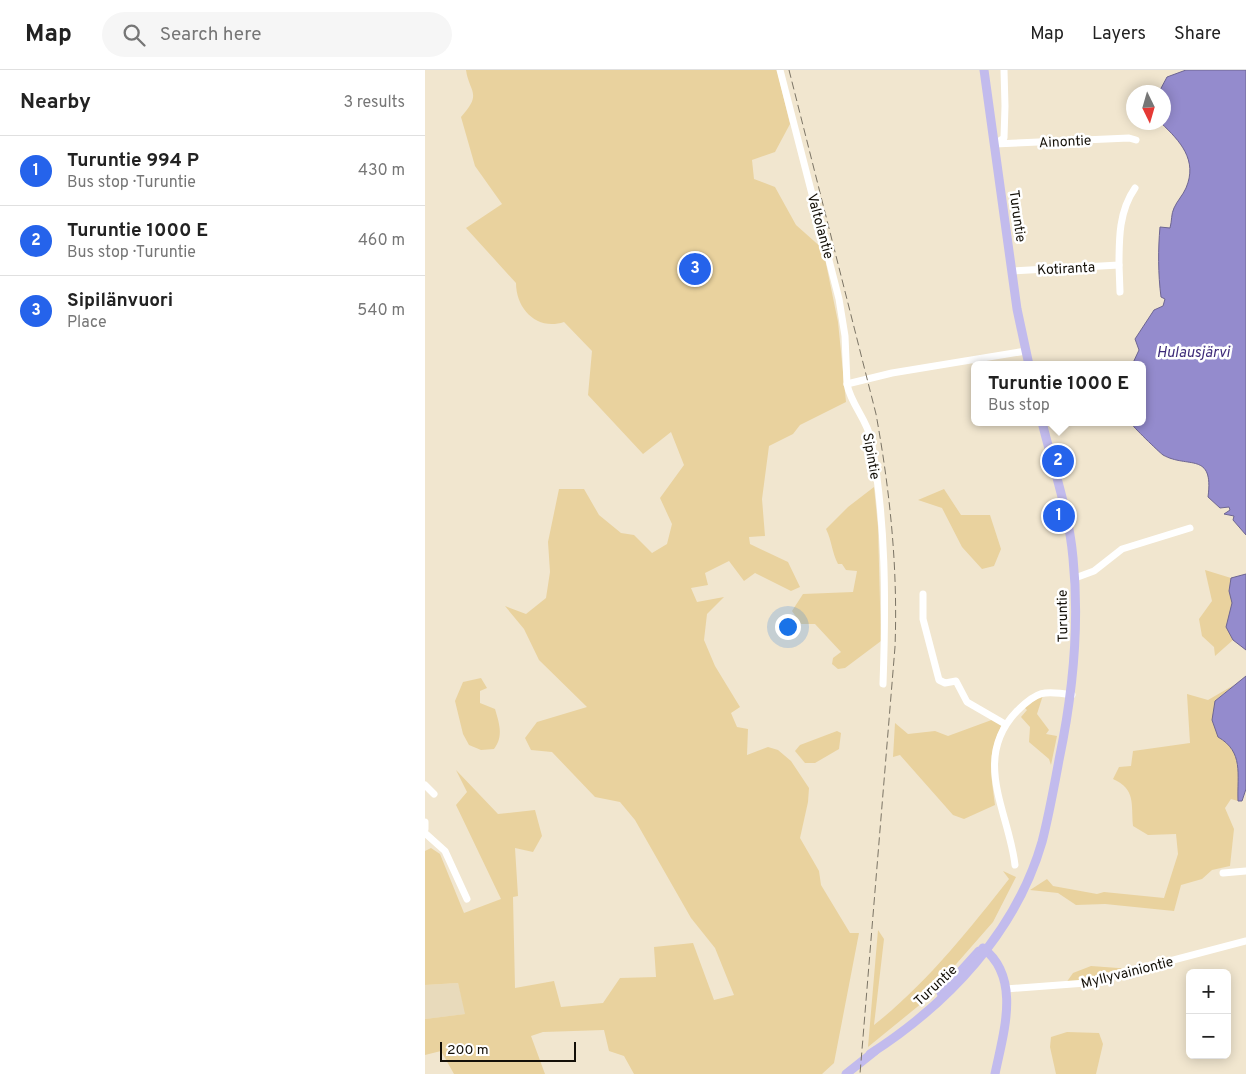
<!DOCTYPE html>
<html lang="en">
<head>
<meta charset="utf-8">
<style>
  :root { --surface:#fff; --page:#f6f6f6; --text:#222; --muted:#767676; --line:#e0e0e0; --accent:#2563eb }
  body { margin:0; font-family:Overpass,sans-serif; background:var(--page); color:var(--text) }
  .controls { position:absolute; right:15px; bottom:15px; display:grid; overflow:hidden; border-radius:8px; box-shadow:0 2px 12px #0003 }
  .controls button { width:45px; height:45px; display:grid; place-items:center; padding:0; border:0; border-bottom:1px solid var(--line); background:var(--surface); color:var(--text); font:25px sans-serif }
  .compass { position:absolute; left:701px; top:15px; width:45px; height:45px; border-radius:50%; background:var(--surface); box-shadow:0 2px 12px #0003; rotate:175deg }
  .scale { position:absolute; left:15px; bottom:12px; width:136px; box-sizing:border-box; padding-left:5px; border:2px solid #141008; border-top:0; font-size:14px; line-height:18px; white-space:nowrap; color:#141008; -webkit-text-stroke:4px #fff; paint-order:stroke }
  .you { position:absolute; left:362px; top:556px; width:18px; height:18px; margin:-12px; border:4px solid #fff; border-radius:50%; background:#1a73e8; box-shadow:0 0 0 8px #1a73e833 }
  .badge { display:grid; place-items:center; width:32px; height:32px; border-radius:50%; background:var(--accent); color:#fff; font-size:16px; font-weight:700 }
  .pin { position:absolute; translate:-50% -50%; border:2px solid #fff; box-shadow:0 1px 5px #0006 }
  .popup { position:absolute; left:546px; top:291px; width:175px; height:65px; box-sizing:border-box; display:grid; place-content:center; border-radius:8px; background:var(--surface); filter:drop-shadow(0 1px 4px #0005); font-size:16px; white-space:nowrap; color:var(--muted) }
  .popup b { font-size:19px; color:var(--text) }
  .popup::after { content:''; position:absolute; left:50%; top:100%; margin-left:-10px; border:10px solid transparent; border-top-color:var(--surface) }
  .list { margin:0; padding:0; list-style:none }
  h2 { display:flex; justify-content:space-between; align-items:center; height:65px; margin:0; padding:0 20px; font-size:21px }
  h2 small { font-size:16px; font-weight:400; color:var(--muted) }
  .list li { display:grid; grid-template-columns:32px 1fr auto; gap:15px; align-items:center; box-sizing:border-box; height:70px; padding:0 20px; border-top:1px solid var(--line) }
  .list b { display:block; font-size:19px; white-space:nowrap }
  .list p { margin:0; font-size:16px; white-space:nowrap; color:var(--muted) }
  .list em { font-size:16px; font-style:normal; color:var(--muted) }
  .icon { flex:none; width:28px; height:28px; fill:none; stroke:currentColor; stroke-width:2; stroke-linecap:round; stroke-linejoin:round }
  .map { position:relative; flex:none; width:821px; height:1004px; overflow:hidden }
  header { display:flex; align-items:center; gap:30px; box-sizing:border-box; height:70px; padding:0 25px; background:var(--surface); border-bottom:1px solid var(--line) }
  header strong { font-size:24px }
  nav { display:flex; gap:28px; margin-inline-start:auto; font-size:18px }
  .search { width:350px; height:45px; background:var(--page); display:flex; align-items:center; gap:12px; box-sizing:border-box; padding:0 18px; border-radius:28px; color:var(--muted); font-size:19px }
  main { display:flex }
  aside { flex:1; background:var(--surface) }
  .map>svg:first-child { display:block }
  .built { fill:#e8dabb }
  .green { fill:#e9d29e }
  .water { fill:#948bcd; stroke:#6e6692 }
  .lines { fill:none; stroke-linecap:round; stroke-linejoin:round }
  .minor { stroke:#fff; stroke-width:7 }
  .major { stroke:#c2bbed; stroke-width:9 }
  .rail { stroke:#7b7465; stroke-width:1; stroke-dasharray:8 4; stroke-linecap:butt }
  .labels { text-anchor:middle; stroke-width:5; stroke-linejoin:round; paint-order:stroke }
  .street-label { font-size:14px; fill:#141008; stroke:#fff }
  .water-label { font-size:15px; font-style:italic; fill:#3e2b79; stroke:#fff }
</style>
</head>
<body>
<header>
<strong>Map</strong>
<div class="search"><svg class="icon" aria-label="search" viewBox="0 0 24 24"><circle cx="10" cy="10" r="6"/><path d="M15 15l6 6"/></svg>Search here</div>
<nav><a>Map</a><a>Layers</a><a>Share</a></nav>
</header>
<main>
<aside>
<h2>Nearby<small>3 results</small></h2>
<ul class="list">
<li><span class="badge">1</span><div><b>Turuntie 994 P</b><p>Bus stop · Turuntie</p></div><em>430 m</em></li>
<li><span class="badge">2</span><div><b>Turuntie 1000 E</b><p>Bus stop · Turuntie</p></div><em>460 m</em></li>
<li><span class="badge">3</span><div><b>Sipilänvuori</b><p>Place</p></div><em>540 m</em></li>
</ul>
</aside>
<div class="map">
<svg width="821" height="1004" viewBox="0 0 821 1004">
  <rect width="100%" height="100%" fill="#f1e6cf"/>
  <!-- built -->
  <path class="built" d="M33 913 41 944 0 949V915Z"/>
  <!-- green -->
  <g class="green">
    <path d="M41 0H352L365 54 350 82 327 90 329 109 350 117 371 155 398 179 413 252 421 332 375 355 368 364 344 376 337 429 340 466 324 467 325 474 363 492 375 517 366 521 330 503 319 511 304 491 280 503 283 515 266 518 272 532 299 527 282 544 279 570 290 596 315 637 306 643 312 657 323 659 322 685 343 677 353 680 366 691 384 718 383 732 375 768 394 801 396 815 425 863H434L409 993 397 1004H209L199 986 184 981 179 960 118 962 106 966 120 1004H29L16 981 0 985V949L40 944 33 913 0 915V781L6 778 15 784 39 843 76 829 31 735 42 722 31 700 73 744 110 740 117 766 108 782 90 778 93 826 88 827 90 918 129 911 136 937 178 933 195 908 231 907 229 877 268 873 289 930 309 925 290 878 266 848 210 750 195 732 170 727 127 682 106 680 100 668 112 652 162 637 114 590 99 559 80 536 101 544 121 528 125 502 123 472 134 419H159L174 445 196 463 209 465 227 483 242 474 247 454 235 428 259 395 246 362 218 384 163 325 167 281 139 252C112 261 91 239 91 213L41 158 77 134 50 96 36 47C58 23 44 22 41 0Z"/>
    <path d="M449 417 453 457 456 571 420 598 413 599 407 594 408 588 416 582 390 554H376L367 541 378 524 428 522 432 501 421 500 417 494H413C407 483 407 471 401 459L423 437Z"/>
    <path d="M519 419 536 445H565L576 479 569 496 557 499 537 477 517 438 493 430Z"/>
    <path d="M780 500 806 508C805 517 806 523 807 532 808 551 796 547 808 570L790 586 789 577 777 566 774 549 787 531Z"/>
    <path d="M56 608 62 618 55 621V633L70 639C74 653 79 666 69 679L56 680 44 675 38 664 30 631 38 612Z"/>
    <path d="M809 615 790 631 793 667C819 682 812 704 813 731L806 729 800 738 809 759 805 796 787 800 777 809 756 815 749 841 680 834 651 835 633 823 605 820 622 809 628 816 672 824 679 822 739 828 753 784 751 764 723 765 708 756C706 734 711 719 688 709L694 697 706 696 708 681 765 673 762 624 783 630Z"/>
    <path d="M618 625 612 644 624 660 621 664 632 666 626 695 624 689 604 672 605 657 596 647 602 640 599 637Z"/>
    <path d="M572 648 579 650C562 684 565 698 570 735L539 749 528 745 475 685 468 687 470 653 483 664 510 661 523 666Z"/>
    <path d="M412 661 416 663 414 679 390 693H380L370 681 375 675Z"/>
    <path d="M578 801 591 807 568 852 497 933 443 977 453 860 459 869 449 955C501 914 543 861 584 809Z"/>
    <path d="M666 896 707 899 694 904 641 913 648 903Z"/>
    <path d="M642 962 674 963 678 974 671 1004H631L625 977 626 967Z"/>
  </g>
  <!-- water -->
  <g class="water">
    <path d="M761 0H821V465L808 450 809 446 799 444 805 440 804 437 795 438 783 427C789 381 763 399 738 385 733 381 708 357 705 352H717V295H707L714 280 710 269 729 240 738 236 740 229 736 227C733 204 733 179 735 157L745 158C747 151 746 144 749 138 752 131 758 125 761 118 773 90 755 71 736 53L738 52V22H734L742 7Z"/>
    <path d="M821 504V580L808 570 801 557 807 533 804 521 806 508Z"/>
    <path d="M821 606V719L817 731H813C812 704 819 682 793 667L787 650 790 631Z"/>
  </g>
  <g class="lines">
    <!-- minor -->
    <g class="minor">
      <path d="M355 0 414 229 420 266 422 314"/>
      <path d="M569 74 704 68 711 70"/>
      <path d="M570 74 579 68 580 36 579 0"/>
      <path d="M694 195 695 222"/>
      <path d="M587 201 694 195C694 168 694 141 710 118"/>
      <path d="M650 508 669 501 697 479 765 458"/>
      <path d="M498 524V549L514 610 520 613 531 611 542 632 580 654"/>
      <path d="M458 614C461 532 461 450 446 370 442 349 426 335 422 314L467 303 601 281"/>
      <path d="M0 715 9 724"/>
      <path d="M0 752V759"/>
      <path d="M0 763 20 781 42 829"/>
      <path d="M590 795C584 742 546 689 592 641 612 621 619 620 647 625"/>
      <path d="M798 803 821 801"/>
      <path d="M581 919 661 913 821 871"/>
    </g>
    <!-- major -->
    <g class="major">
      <path d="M559 0 592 239 604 295"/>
      <path d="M558 878C597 908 578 964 570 1004"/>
      <path d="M516 923 554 881"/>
      <path d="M445 984C523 934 591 862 617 772 624 745 629 717 634 690 648 623 655 557 648 488 644 442 628 397 617 352"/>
      <path d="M421 1004 450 981"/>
    </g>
    <!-- rail -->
    <path class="rail" d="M364 0 451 344C465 421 473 498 470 577L435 1004"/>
  </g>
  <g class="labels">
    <!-- street labels -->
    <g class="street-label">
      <text transform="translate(640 71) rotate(-3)" y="5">Ainontie</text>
      <text transform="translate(593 146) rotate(82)" y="5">Turuntie</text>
      <text transform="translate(396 156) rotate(75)" y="5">Valtolantie</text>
      <text transform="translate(641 198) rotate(-3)" y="5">Kotiranta</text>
      <text transform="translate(447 386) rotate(80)" y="5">Sipintie</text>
      <text transform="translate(637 546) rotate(-91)" y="5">Turuntie</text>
      <text transform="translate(702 902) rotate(-14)" y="5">Myllyvainiontie</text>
      <text transform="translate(510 915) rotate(-43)" y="5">Turuntie</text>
    </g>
    <!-- water labels -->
    <g class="water-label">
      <text x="768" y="287">Hulausjärvi</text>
    </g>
  </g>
</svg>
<div class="controls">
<button>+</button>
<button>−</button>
</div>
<svg class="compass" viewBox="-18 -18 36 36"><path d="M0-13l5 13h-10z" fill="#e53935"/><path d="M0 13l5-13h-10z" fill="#767676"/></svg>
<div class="scale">200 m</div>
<div class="you"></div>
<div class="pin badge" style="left:634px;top:446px">1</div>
<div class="pin badge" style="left:633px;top:391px">2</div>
<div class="popup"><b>Turuntie 1000 E</b>Bus stop</div>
<div class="pin badge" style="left:270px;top:199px">3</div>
</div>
</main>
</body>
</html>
